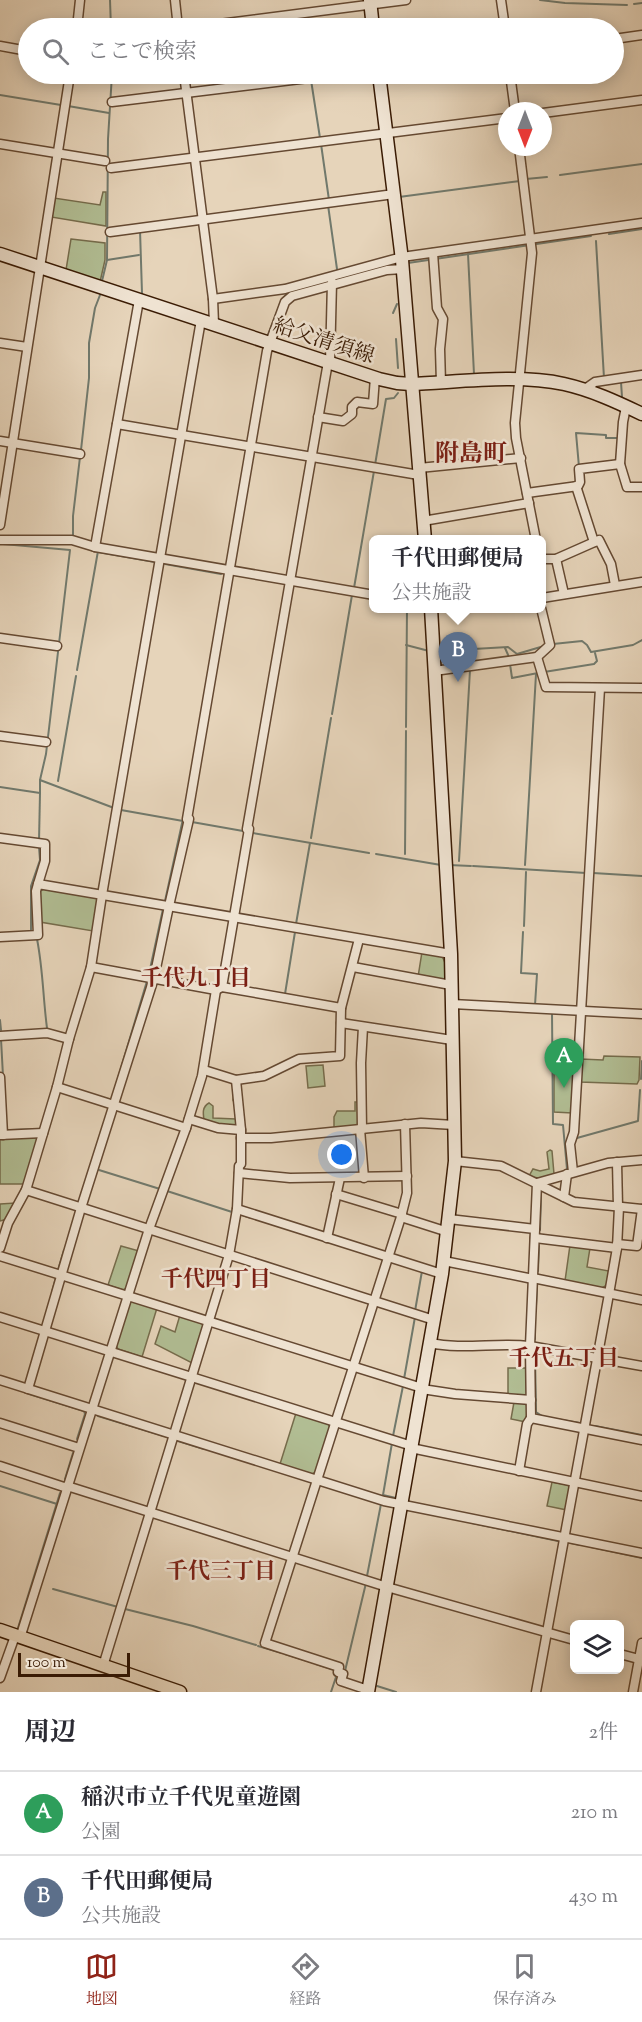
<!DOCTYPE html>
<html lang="ja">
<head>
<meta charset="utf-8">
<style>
  :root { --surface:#fff; --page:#f2f2f3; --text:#2b2b33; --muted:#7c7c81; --line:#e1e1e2; --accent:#8f2418 }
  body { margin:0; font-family:"Sorts Mill Goudy","Noto Serif JP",serif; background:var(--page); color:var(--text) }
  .controls { position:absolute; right:18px; bottom:18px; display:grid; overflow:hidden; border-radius:9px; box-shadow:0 3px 15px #0003 }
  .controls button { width:54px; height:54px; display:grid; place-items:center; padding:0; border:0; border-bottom:2px solid var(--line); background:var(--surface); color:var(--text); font:30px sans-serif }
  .compass { position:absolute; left:498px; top:102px; width:54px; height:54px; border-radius:50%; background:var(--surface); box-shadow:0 3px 15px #0003; rotate:180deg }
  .scale { position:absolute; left:18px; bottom:15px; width:112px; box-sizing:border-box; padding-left:6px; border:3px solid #3a1b04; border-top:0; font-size:16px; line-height:21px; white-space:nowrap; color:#3a1b04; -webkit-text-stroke:4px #efe3d2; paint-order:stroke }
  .you { position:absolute; left:342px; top:1155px; width:21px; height:21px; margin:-15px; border:4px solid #fff; border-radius:50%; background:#1a73e8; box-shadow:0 0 0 9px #1a73e833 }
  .badge { display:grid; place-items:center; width:39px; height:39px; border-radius:50%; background:var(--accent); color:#fff; font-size:20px; font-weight:700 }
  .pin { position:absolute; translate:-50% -50px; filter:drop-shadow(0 2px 3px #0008) }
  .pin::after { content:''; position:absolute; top:32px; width:21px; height:18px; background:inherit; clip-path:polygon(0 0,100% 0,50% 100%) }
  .popup { position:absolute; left:369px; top:535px; width:177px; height:78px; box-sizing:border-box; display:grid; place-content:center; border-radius:9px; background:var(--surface); filter:drop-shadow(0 2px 4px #0005); font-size:20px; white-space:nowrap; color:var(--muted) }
  .popup b { font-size:22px; color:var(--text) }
  .popup::after { content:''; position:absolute; left:50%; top:100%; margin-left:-12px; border:12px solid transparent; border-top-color:var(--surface) }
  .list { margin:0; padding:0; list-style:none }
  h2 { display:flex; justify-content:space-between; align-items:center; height:78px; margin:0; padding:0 24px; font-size:26px }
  h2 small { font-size:20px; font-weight:400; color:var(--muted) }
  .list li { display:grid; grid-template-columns:39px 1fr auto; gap:18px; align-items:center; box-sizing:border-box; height:84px; padding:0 24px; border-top:2px solid var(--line) }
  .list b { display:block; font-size:22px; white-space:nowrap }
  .list p { margin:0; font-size:20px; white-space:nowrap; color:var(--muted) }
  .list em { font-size:20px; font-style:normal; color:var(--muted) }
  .icon { flex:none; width:33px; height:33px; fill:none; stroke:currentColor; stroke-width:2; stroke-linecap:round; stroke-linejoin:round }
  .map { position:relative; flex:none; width:642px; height:1692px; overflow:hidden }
  .search { position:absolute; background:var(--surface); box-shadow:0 3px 15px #0003; left:18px; right:18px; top:18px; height:66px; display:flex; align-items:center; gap:15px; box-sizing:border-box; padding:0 21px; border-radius:33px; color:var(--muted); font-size:22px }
  .sheet { height:246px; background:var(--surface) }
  nav { display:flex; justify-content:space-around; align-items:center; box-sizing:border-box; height:84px; border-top:2px solid var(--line); background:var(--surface); font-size:16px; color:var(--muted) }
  nav a { display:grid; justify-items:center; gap:3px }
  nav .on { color:var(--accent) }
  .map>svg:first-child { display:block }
  .green { fill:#b1bd93; stroke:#766c4c; stroke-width:1.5 }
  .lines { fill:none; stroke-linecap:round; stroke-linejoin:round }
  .stream { stroke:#71796c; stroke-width:2 }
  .street-casing { stroke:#654932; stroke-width:11 }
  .secondary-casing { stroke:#3a1b04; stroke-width:15 }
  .primary-casing { stroke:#3a1b04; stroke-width:15 }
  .street { stroke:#efe3d2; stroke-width:8 }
  .secondary { stroke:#efe3d2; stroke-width:12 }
  .primary { stroke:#e6d4ba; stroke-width:12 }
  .labels { text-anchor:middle; stroke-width:5; stroke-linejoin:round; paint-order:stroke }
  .street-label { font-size:21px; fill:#3a1b04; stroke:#efe3d2 }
  .neighbourhood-label { font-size:22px; font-weight:bold; fill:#7a1f14; stroke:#efe3d2 }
  .quarter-label { font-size:24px; font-weight:bold; fill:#7a1f14; stroke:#efe3d2 }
</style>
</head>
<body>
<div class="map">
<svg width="642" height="1692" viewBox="0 0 642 1692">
  <rect width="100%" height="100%" fill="#e6d4ba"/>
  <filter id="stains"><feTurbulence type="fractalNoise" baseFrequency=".00333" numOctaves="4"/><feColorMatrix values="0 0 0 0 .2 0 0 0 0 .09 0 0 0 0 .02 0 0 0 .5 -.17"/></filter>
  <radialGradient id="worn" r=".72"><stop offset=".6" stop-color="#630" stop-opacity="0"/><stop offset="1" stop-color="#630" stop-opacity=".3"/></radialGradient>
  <!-- green -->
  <g class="green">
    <path d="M103 192H106V226L51 217 54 198 100 205Z"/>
    <path d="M71 239 105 243V260L100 282 66 270Z"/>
    <path d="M44 889 96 897 98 901 93 931 40 922V891Z"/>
    <path d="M422 952 442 956C446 963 448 974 445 981L418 977Z"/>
    <path d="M604 1056 640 1057 639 1080 637 1084 580 1082 581 1059 603 1060Z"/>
    <path d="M554 1064H575L572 1113 554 1112Z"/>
    <path d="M323 1065 325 1086 308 1088 306 1066Z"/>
    <path d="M234 1091 238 1126H220L204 1120C203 1113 202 1107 209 1103L213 1106V1118L236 1119V1106L233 1100Z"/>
    <path d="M355 1102H360L361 1126 334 1129V1117L337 1111H355Z"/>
    <path d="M36 1135 39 1138 25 1184H0V1137Z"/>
    <path d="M550 1150 552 1151 554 1174C547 1179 537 1179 529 1176L533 1169 540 1171 549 1169 547 1152Z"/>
    <path d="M15 1203 7 1219 0 1221V1204Z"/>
    <path d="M570 1245 590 1248 587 1267 609 1271 607 1285 602 1288 565 1281Z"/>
    <path d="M121 1246 139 1251 127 1288 123 1290 108 1285Z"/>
    <path d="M134 1301 157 1308 142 1357 118 1349 116 1345 130 1302Z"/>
    <path d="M180 1315 201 1321 203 1326 192 1363 155 1344 161 1326 175 1332Z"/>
    <path d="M508 1368H528V1393L525 1396 508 1395Z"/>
    <path d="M514 1402 525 1403 528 1407 526 1422 511 1419Z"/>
    <path d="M296 1413 328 1423 330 1428 316 1472 312 1474 280 1464Z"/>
    <path d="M552 1482 568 1485 570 1489 567 1510 547 1506Z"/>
  </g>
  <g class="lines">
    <!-- stream -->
    <g class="stream">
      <path d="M110 0 111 28"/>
      <path d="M540 0 565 3 627 5"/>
      <path d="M634 4 642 3"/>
      <path d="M311 80 320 138"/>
      <path d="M0 95 61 105"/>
      <path d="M68 106 109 113"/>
      <path d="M321 144 329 200"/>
      <path d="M560 175 642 164"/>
      <path d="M526 179 547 177"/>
      <path d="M399 197 520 181"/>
      <path d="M328 205 337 269"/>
      <path d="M140 230 142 293"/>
      <path d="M609 234 642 229"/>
      <path d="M596 241 604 378"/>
      <path d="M468 254 474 374"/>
      <path d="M107 260 139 255"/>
      <path d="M408 263 591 236"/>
      <path d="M102 281 107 260 108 139 112 74"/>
      <path d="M393 313 397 304"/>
      <path d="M268 335 282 299 288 293 303 288"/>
      <path d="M396 339 398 368"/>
      <path d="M621 382 622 397"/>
      <path d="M81 450 89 378V343L95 308 100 295"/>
      <path d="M375 465 386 399 394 398 398 393"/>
      <path d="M579 467 576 433 606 435V438H619"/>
      <path d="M73 535V516L80 457"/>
      <path d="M3 544 70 550 46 754 40 780"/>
      <path d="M98 552 155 562"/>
      <path d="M165 564 221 574"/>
      <path d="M354 588 374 471"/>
      <path d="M553 644 582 641 587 645 591 652 633 645 642 640"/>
      <path d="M406 645 429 651"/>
      <path d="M505 648 509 657"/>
      <path d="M439 651 508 647 517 654 544 646"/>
      <path d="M508 664H510L512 678 538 673"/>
      <path d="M77 670 98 551"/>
      <path d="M544 672 594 664 597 661 595 653"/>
      <path d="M332 714 352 595"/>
      <path d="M406 727 407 608"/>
      <path d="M58 781 76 676"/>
      <path d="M0 787 40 793V780L114 808"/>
      <path d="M121 810 183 821"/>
      <path d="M192 822 243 831"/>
      <path d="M253 833 369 853"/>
      <path d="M311 838 331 718"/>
      <path d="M39 841 40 793"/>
      <path d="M376 854 441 865"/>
      <path d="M405 854 406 731"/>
      <path d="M459 861 470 670"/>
      <path d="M449 865 471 866"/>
      <path d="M525 865 536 674"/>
      <path d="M473 866 586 873"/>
      <path d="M593 873 642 876"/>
      <path d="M165 901 183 819"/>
      <path d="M296 924 310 843"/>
      <path d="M524 926 526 872"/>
      <path d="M31 932V886L40 860 39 847"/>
      <path d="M523 932 521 973 537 974 535 1005"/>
      <path d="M37 939C43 969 43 998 47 1028"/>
      <path d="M149 974 163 909"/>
      <path d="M285 994 295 932"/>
      <path d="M552 1013 553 1124 563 1125 567 1169"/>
      <path d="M0 1020 1 1030"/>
      <path d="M1 1039 3 1076"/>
      <path d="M641 1079 642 1061"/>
      <path d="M113 1095 147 981"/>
      <path d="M8 1130 41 1129"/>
      <path d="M577 1138 638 1121 640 1090"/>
      <path d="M99 1170 160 1189"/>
      <path d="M167 1191 232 1212"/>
      <path d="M242 1215 251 1218"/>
      <path d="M540 1230 541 1193"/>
      <path d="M58 1270 64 1250"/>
      <path d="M538 1271 539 1246"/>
      <path d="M52 1292 56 1277"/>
      <path d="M536 1306 537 1286"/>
      <path d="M415 1311 422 1271"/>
      <path d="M535 1339V1321"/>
      <path d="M535 1354 536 1412 542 1416"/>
      <path d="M404 1379 415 1317"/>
      <path d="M29 1394 84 1411 85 1414 77 1439"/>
      <path d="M98 1416 164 1436"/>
      <path d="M556 1419 580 1423"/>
      <path d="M595 1426 642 1435"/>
      <path d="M393 1436 403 1386"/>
      <path d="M178 1441 204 1449"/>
      <path d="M392 1443 383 1495 396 1498"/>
      <path d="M65 1479 73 1453"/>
      <path d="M0 1486 57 1504"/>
      <path d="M472 1523 558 1541"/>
      <path d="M571 1543 580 1545"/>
      <path d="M591 1547 642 1558"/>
      <path d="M367 1576 381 1504 380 1503"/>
      <path d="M53 1589 118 1607"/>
      <path d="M125 1609 193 1626 256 1645"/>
      <path d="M18 1628 60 1493"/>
      <path d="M258 1646 282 1653"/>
      <path d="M285 1654 314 1663"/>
      <path d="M316 1664 335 1670"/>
      <path d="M345 1671 366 1583"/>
      <path d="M377 1686 396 1692"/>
      <path d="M331 1692 336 1677"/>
    </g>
    <defs>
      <g id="street">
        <path d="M175 0 178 28"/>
        <path d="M501 0 505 28"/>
        <path d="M77 28 80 0"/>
        <path d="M188 28 406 0"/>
        <path d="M614 39 642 35"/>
        <path d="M0 46 28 51"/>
        <path d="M184 74 213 299 214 324"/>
        <path d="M510 74 515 111"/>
        <path d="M112 102 341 74"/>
        <path d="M543 113 642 100"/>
        <path d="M0 144 105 161"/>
        <path d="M519 147 532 253 515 423 516 438 536 540"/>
        <path d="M111 168 507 118"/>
        <path d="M110 232 394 194"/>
        <path d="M433 253 437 308 443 319 440 349 441 383"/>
        <path d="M213 299 285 289 402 257 642 223"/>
        <path d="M0 343 27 347"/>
        <path d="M330 363 332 282"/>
        <path d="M585 389 595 382 642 375"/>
        <path d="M626 407 623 422 620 464 627 487H642"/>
        <path d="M318 417 343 421 352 414V407L357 402 373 404 375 377"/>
        <path d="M117 424 419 475"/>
        <path d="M0 441 80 454"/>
        <path d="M419 468 521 458"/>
        <path d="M576 486 594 542"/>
        <path d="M527 493 578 486 580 482 579 469 620 464"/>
        <path d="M423 521 529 503"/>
        <path d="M0 525 70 74"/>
        <path d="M0 540H72L95 547 374 595"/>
        <path d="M95 547 139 300"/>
        <path d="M542 559H556L599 540 611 564 615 585"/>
        <path d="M556 559 564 594"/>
        <path d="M542 598 642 582"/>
        <path d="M0 638 57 646"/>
        <path d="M537 657 546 687 642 688"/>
        <path d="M434 671 537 657 550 645 541 608"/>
        <path d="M0 736 46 742"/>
        <path d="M187 819 267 351 285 302 292 296 387 270 403 269"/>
        <path d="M247 829 328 362"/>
        <path d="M0 838 45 844V861L38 884"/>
        <path d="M0 937 38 935 36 891 38 884 451 954"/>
        <path d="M91 967 216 990 222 987 341 1008 340 1056 299 1059 264 1076 236 1080 204 1070"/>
        <path d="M353 967 451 985"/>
        <path d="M222 987 249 829"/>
        <path d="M452 1004 642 1014"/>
        <path d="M341 1008 359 939"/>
        <path d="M341 1023 452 1040"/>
        <path d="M0 1036 47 1033 69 1039"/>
        <path d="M0 1077 3 1135"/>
        <path d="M236 1080 241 1130"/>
        <path d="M57 1087 186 1128"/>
        <path d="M360 1129 364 1178"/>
        <path d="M362 1129 361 1063 363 1027"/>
        <path d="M0 1135 43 1133"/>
        <path d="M241 1138H271L421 1123 454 1125"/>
        <path d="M455 1161 501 1166 574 1202 642 1209"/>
        <path d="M617 1162 618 1207"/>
        <path d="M573 1172 570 1144 574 1132 600 688"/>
        <path d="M239 1173 290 1178 407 1176"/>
        <path d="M537 1183 530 1346 531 1418 642 1440"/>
        <path d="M537 1183 608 1163 642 1160"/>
        <path d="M26 1190 434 1320"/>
        <path d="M336 1194 402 1214"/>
        <path d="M564 1197 567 1174"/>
        <path d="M237 1209 442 1274"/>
        <path d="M401 1217 448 1232"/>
        <path d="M449 1219 535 1229"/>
        <path d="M327 1238 340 1178"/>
        <path d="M535 1238 617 1248"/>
        <path d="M617 1244 637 1246 642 1209"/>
        <path d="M0 1248 8 1223 26 1190 57 1087 69 1039 91 967 102 895 201 320"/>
        <path d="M0 1256 422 1388"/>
        <path d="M444 1261 533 1279"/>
        <path d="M533 1278 642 1300"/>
        <path d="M0 1317 412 1446"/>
        <path d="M430 1343C463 1350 497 1342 530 1346L642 1366"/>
        <path d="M0 1380 384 1501 642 1553"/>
        <path d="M28 1389 81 1208 154 978 169 906 189 819"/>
        <path d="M422 1389 455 1394 531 1400"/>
        <path d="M0 1423 79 1448"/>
        <path d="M411 1448 642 1496"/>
        <path d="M0 1466 67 1488"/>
        <path d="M519 1471 527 1424 531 1418"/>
        <path d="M67 1486 387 1587 574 1640"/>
        <path d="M20 1638 149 1229 186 1128 202 1076 216 990"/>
        <path d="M620 1654 642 1660"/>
        <path d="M103 1666 229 1255 237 1209 239 1166 241 1164V1130L218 1128 189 1119"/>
        <path d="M0 1678 15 1636"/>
        <path d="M368 1690 341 1681 343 1674 338 1672 339 1667 265 1643 401 1217 407 1193 405 1124"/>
        <path d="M536 1692 609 1294 617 1248 619 1207"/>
        <path d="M633 1692 642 1643"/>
      </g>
      <g id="secondary">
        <path d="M370 0 373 28"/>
        <path d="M379 74 402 260 425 540"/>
        <path d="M0 254 379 379 397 383 411 384C459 382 518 374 564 384 591 390 617 402 642 414"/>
        <path d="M368 1692 442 1274 455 1161 451 954 431 608"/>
      </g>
      <path id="primary" d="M0 1630 180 1692"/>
    </defs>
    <!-- street casing -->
    <use href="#street" class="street-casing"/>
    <!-- secondary casing -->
    <use href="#secondary" class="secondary-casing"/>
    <!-- primary casing -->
    <use href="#primary" class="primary-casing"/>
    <!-- street -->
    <use href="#street" class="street"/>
    <!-- secondary -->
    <use href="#secondary" class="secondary"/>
    <!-- primary -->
    <use href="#primary" class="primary"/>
  </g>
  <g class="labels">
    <!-- street labels -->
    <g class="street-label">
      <text transform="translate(324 340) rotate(18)" y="7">給父清須線</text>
    </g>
    <!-- neighbourhood labels -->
    <g class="neighbourhood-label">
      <text x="196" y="985">千代九丁目</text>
      <text x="216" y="1286">千代四丁目</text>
      <text x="564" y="1365">千代五丁目</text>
      <text x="221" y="1578">千代三丁目</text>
    </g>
    <!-- quarter labels -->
    <g class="quarter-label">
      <text x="471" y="461">附島町</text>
    </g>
  </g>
  <rect width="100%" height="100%" filter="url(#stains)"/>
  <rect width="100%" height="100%" fill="url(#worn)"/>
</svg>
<div class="controls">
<button><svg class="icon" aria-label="layers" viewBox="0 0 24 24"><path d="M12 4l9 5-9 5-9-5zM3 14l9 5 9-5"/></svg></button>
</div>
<svg class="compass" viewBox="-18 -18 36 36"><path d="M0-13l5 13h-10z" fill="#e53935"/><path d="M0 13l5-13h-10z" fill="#7c7c81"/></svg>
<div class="scale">100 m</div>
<div class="you"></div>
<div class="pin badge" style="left:564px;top:1088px;background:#2e9e5b">A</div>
<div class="pin badge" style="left:458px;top:682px;background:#5c6f8a">B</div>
<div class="popup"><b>千代田郵便局</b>公共施設</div>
<div class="search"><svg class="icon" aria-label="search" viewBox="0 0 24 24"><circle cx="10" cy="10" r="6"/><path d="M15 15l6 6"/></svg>ここで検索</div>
</div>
<section class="sheet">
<h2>周辺<small>2件</small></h2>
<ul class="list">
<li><span class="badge" style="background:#2e9e5b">A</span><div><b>稲沢市立千代児童遊園</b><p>公園</p></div><em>210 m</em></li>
<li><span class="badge" style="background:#5c6f8a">B</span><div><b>千代田郵便局</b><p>公共施設</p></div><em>430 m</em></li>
</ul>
</section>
<nav>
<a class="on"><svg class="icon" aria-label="map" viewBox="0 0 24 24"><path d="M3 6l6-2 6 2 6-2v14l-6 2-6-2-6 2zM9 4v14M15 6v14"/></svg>地図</a>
<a><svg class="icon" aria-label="directions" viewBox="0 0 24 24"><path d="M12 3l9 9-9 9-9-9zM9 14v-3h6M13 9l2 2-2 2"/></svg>経路</a>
<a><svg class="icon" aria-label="saved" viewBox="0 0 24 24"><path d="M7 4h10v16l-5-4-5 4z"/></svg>保存済み</a>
</nav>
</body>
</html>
